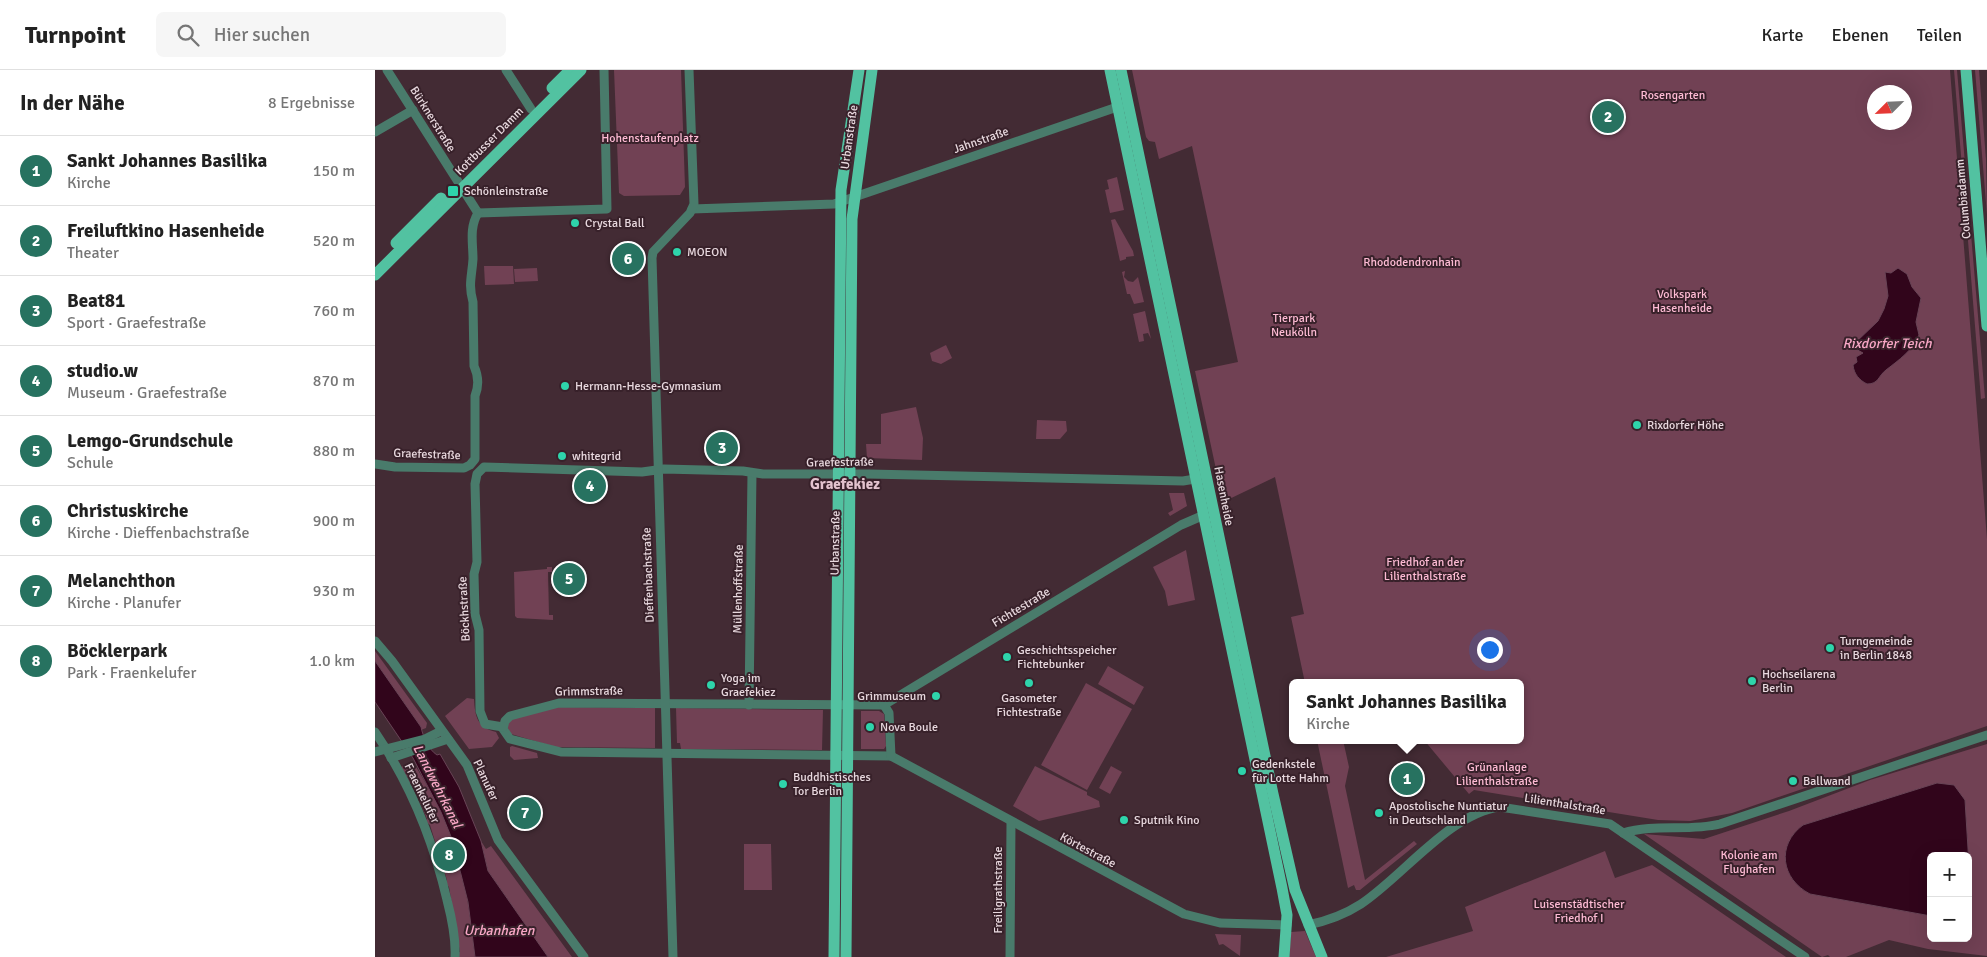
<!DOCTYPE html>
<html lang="de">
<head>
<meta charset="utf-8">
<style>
  :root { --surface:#fff; --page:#f6f6f6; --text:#222; --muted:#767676; --line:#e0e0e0; --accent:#277260 }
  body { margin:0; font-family:Signika,sans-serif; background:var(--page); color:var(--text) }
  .controls { position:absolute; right:15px; bottom:15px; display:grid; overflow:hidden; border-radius:8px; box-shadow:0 5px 20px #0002 }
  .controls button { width:45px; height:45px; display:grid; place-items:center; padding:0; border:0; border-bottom:1px solid var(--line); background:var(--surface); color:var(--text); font:25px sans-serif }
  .compass { position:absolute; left:1492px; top:15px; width:45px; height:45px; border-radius:50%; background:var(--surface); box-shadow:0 5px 20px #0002; rotate:246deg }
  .you { position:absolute; left:1114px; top:579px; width:18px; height:18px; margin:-12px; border:4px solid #fff; border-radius:50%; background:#1a73e8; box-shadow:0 0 0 8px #1a73e833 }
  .badge { display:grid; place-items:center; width:32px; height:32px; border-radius:50%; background:var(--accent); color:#fff; font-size:16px; font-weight:700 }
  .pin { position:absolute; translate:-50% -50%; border:2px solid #fff; box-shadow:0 1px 5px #0006 }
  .popup { position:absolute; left:914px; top:609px; width:235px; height:65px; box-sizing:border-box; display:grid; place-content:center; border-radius:8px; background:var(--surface); filter:drop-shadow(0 1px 4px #0005); font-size:16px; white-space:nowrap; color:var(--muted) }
  .popup b { font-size:19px; color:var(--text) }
  .popup::after { content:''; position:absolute; left:50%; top:100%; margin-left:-10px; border:10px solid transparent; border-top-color:var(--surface) }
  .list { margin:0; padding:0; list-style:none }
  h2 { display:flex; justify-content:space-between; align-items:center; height:65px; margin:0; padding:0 20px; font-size:21px }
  h2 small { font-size:16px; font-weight:400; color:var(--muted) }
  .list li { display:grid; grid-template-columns:32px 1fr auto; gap:15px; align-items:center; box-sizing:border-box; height:70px; padding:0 20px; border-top:1px solid var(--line) }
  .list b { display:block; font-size:19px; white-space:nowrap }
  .list p { margin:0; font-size:16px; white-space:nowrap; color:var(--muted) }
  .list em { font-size:16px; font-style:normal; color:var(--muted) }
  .icon { flex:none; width:28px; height:28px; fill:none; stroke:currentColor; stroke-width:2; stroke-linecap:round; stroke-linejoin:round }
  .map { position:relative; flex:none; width:1612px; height:887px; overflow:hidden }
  header { display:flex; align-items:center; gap:30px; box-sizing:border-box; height:70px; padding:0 25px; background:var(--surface); border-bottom:1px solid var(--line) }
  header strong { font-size:24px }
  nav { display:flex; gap:28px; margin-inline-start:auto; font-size:18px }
  .search { width:350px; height:45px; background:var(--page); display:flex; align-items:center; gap:12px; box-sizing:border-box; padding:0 18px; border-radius:8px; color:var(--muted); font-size:19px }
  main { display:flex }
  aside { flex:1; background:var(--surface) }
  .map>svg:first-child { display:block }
  .green { fill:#714154; fill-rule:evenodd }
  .water { fill:#31051b; stroke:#684456 }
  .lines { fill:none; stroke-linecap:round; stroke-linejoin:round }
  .minor { stroke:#497b6b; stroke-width:9 }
  .major { stroke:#52c2a1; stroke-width:11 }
  .poi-dot { fill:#2ed4ab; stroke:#38212a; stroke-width:2 }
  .labels { text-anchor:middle; stroke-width:4; stroke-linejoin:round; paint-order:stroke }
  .park-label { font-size:12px; fill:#febbd4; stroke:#38212a }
  .street-label { font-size:12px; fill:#e8d8de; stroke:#38212a }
  .poi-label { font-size:12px; fill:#e8d8de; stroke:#38212a; text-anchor:start }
  .water-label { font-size:14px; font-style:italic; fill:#f9a7c6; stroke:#38212a }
  .quarter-label { font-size:15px; font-weight:bold; fill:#e3c3ce; stroke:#38212a }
</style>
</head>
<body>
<header>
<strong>Turnpoint</strong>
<div class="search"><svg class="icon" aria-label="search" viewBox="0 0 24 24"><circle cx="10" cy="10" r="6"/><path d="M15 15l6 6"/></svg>Hier suchen</div>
<nav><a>Karte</a><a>Ebenen</a><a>Teilen</a></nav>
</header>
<main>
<aside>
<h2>In der Nähe<small>8 Ergebnisse</small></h2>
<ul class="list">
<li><span class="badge">1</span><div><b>Sankt Johannes Basilika</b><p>Kirche</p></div><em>150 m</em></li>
<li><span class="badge">2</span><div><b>Freiluftkino Hasenheide</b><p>Theater</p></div><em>520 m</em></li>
<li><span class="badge">3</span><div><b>Beat81</b><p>Sport · Graefestraße</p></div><em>760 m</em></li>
<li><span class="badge">4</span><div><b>studio.w</b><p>Museum · Graefestraße</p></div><em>870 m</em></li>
<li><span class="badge">5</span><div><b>Lemgo-Grundschule</b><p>Schule</p></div><em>880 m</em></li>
<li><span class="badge">6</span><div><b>Christuskirche</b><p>Kirche · Dieffenbachstraße</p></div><em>900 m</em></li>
<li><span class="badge">7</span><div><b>Melanchthon</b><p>Kirche · Planufer</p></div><em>930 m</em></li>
<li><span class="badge">8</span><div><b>Böcklerpark</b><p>Park · Fraenkelufer</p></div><em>1.0 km</em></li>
</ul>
</aside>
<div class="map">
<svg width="1612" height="887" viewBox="0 0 1612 887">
  <rect width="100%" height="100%" fill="#432b34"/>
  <!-- green -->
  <g class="green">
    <path d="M239 0H306L310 117 305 125 249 126 244 123Z"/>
    <path d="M757 0H1575L1612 469V656L1357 743 1315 751 1283 750 1099 720 1094 724 1049 670H1146V613H930L916 547 929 544 900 407 848 432 820 301 863 292 817 76 784 89 780 72 774 71 771 67ZM1500 22H1530V52H1500Z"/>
    <path d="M1579 0H1582L1610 328 1606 329Z"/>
    <path d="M1600 0H1604L1611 90 1612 145Z"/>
    <path d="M742 107 749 140 735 143 730 120 734 119 732 110Z"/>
    <path d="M740 149 758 181 759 186 751 187V189L745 191 736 150Z"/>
    <path d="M109 196H138L139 214 110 215Z"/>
    <path d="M162 198 163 211 140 212 139 199Z"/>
    <path d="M750 201 749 207 753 211 758 212 763 207 769 232 759 234 755 224H752L747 202Z"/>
    <path d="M770 241 776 269 773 263 768 264 769 271 764 272 758 244Z"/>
    <path d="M571 275 577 288 566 294 557 291 555 283Z"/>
    <path d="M541 337 548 368 547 390 492 388 491 374H506V344Z"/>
    <path d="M662 350 691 351 692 361 685 369H661Z"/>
    <path d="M794 423H809L812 436 795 446 793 443 798 440Z"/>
    <path d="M811 480 820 530 793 536 790 521 778 497Z"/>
    <path d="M172 497H177V502H173L174 545H178V550L142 548 140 546 139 502 172 499Z"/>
    <path d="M0 581 52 653 51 658 46 660 0 591Z"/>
    <path d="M733 596 769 617 759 635 723 614Z"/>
    <path d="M711 613 757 639 712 720 666 695Z"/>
    <path d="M92 628 99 629C100 647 102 657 121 662L124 668 117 677 94 679 70 646Z"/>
    <path d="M180 637 280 638V678L180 677 136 664 131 656 137 649Z"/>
    <path d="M301 638 448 640 447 680 306 679 305 673H302Z"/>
    <path d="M486 641H504L509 644 511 676 509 679H486Z"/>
    <path d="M942 670H968L974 697 970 716 990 810 1039 771 1042 774 985 820H981L979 815 973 818Z"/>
    <path d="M1612 674V886L1553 879 1514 870 1471 887H1455L1453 885 1447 887 1269 764 1329 769 1414 741 1495 710ZM1562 713 1590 730 1596 827 1593 837V868H1556V846L1435 824C1406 809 1401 775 1428 755Z"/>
    <path d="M137 676 162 683 163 688 139 690 135 686V677Z"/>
    <path d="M38 692C48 708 58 725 66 742 87 787 95 838 100 887H82V883L85 882 74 817 70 812 72 810 55 755 50 751 52 749 41 722 26 697Z"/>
    <path d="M660 696 712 722V725L724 731 725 737 664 751 638 736Z"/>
    <path d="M736 696 747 702 735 724 724 718Z"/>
    <path d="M106 771 111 779 116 776 197 887H173L113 801Z"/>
    <path d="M369 774H396L397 820H369Z"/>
    <path d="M1230 781 1240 808 1277 795 1411 887H1011L1098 861 1090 837Z"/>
    <path d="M930 861 941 887H914L916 862Z"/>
    <path d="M840 864 866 865 865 886 848 874 844 875Z"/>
  </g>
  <!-- water -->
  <g class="water">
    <path d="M1523 198 1532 204 1537 217 1546 228 1541 252 1544 265C1536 282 1525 289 1511 300 1503 306 1504 314 1492 314 1484 310 1479 304 1478 295L1482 292 1481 287 1488 283 1479 278V274L1503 251 1509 239 1513 226 1510 202 1516 203Z"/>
    <path d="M0 591 46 657C48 667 54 680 62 685L65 684 84 717 106 771 113 801 173 887H100L93 832 77 769 66 742 38 688 0 632Z"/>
    <path d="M1562 713 1579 715 1590 730 1596 827 1593 837V786H1556V846L1435 824C1406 809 1401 775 1428 755Z"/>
  </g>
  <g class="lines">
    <!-- minor -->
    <g class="minor">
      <path d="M12 0 103 143"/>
      <path d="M131 0 156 39"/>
      <path d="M0 62 38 40"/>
      <path d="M317 139 459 134 748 35"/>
      <path d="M103 143 232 139 229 0"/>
      <path d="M0 394 20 397 89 398 95 395 100 389V326C104 316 104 307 99 296L98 232C93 214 97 206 98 189 98 173 94 158 103 143"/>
      <path d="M829 445 806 455 509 635 184 633 135 646 130 651 128 659 135 669 186 682 516 686 809 844 845 853 912 855"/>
      <path d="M0 571 17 591 92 695 123 770 209 887"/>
      <path d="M374 635 377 403"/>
      <path d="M509 635 514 643 516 686"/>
      <path d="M128 657 110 654 105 641 104 560 100 544 99 504 102 492 100 414 102 404 109 397 267 402 289 399 368 401 388 404H494L808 411 826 408"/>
      <path d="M0 662C35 713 58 770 72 830 77 849 81 868 80 887"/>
      <path d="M0 682 50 669 66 661"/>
      <path d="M16 688 73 669"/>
      <path d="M1248 763C1280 753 1313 762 1345 754L1612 665"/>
      <path d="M933 855C952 851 969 845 986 834 1027 807 1075 743 1125 737L1235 754 1430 887"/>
      <path d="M298 887 277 188 278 182 315 143 319 134 314 0"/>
      <path d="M635 887 636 752"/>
    </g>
    <!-- major -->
    <g class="major">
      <path d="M735 0 907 818 912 845 909 887"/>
      <path d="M746 0 898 724 920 820 947 887"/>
      <path d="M1591 0 1612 256"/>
      <path d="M177 18 195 0"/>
      <path d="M21 173 66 128"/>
      <path d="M0 205 206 0"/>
      <path d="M459 887 466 120 484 0"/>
      <path d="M471 887 477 149 497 0"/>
    </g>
  </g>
  <!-- markers -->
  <g class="poi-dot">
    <rect x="72" y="115" width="12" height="12" rx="2.5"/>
    <circle cx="200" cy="153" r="5"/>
    <circle cx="302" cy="182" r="5"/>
    <circle cx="190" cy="316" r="5"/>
    <circle cx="1262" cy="355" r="5"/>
    <circle cx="187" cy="386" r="5"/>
    <circle cx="1455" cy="578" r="5"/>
    <circle cx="632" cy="587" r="5"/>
    <circle cx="1377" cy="611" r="5"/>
    <circle cx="654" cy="613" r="5"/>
    <circle cx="336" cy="615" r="5"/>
    <circle cx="561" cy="626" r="5"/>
    <circle cx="495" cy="657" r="5"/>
    <circle cx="867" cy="701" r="5"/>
    <circle cx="1418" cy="711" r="5"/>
    <circle cx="408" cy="714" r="5"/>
    <circle cx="1004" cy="743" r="5"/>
    <circle cx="749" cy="750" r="5"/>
  </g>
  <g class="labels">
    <!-- park labels -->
    <g class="park-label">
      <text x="1298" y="29">Rosengarten</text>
      <text x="275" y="72">Hohenstaufenplatz</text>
      <text x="1037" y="196">Rhododendronhain</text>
      <text x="1307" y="228">Volkspark<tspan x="1307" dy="14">Hasenheide</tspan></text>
      <text x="919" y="252">Tierpark<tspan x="919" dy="14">Neukölln</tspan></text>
      <text x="1050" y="496">Friedhof an der<tspan x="1050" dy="14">Lilienthalstraße</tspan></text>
      <text x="1122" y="701">Grünanlage<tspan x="1122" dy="14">Lilienthalstraße</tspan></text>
      <text x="1374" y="789">Kolonie am<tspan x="1374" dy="14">Flughafen</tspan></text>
      <text x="1204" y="838">Luisenstädtischer<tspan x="1204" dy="14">Friedhof I</tspan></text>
    </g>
    <!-- street labels -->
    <g class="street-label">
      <text transform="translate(58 49) rotate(58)" y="4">Bürknerstraße</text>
      <text transform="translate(474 67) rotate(-82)" y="4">Urbanstraße</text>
      <text transform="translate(606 70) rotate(-19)" y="4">Jahnstraße</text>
      <text transform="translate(114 71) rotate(-45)" y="4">Kottbusser Damm</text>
      <text transform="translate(1588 129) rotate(-95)" y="4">Columbiadamm</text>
      <text transform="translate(52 384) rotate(2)" y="4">Graefestraße</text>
      <text transform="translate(465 392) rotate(-1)" y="4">Graefestraße</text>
      <text transform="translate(849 426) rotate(79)" y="4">Hasenheide</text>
      <text transform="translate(460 473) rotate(-89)" y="4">Urbanstraße</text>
      <text transform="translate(273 505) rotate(-92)" y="4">Dieffenbachstraße</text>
      <text transform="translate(363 519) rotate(-89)" y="4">Müllenhoffstraße</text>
      <text transform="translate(646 537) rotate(-31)" y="4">Fichtestraße</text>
      <text transform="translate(89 539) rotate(-93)" y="4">Böckhstraße</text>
      <text transform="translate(214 621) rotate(-1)" y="4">Grimmstraße</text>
      <text transform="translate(111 710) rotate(65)" y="4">Planufer</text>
      <text transform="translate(47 723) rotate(64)" y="4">Fraenkelufer</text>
      <text transform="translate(1190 734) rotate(9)" y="4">Lilienthalstraße</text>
      <text transform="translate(713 780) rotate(28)" y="4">Körtestraße</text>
      <text transform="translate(623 820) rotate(-90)" y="4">Freiligrathstraße</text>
    </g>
    <!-- poi labels -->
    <g class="poi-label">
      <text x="89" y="125">Schönleinstraße</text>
      <text x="210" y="157">Crystal Ball</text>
      <text x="312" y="186">MOEON</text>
      <text x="200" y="320">Hermann-Hesse-Gymnasium</text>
      <text x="1272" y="359">Rixdorfer Höhe</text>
      <text x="197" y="390">whitegrid</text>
      <text x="1465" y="575">Turngemeinde<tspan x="1465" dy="14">in Berlin 1848</tspan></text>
      <text x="642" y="584">Geschichtsspeicher<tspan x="642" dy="14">Fichtebunker</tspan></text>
      <text x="1387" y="608">Hochseilarena<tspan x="1387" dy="14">Berlin</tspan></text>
      <text x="346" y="612">Yoga im<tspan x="346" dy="14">Graefekiez</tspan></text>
      <text x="551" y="630" text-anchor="end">Grimmuseum</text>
      <text x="654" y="632" text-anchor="middle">Gasometer<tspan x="654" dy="14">Fichtestraße</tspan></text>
      <text x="505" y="661">Nova Boule</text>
      <text x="877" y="698">Gedenkstele<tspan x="877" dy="14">für Lotte Hahm</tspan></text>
      <text x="418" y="711">Buddhistisches<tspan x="418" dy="14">Tor Berlin</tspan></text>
      <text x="1428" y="715">Ballwand</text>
      <text x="1014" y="740">Apostolische Nuntiatur<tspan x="1014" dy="14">in Deutschland</tspan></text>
      <text x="759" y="754">Sputnik Kino</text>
    </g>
    <!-- water labels -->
    <g class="water-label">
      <text x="1512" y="278">Rixdorfer Teich</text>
      <text transform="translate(63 716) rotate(63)" y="5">Landwehrkanal</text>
      <text x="124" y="865">Urbanhafen</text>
    </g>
    <!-- quarter labels -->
    <g class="quarter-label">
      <text x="470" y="419">Graefekiez</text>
    </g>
  </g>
</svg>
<div class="controls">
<button>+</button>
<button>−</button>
</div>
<svg class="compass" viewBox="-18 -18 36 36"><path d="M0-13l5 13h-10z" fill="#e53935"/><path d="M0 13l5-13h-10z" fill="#767676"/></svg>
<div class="you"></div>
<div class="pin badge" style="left:1032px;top:709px">1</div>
<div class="popup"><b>Sankt Johannes Basilika</b>Kirche</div>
<div class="pin badge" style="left:1233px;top:47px">2</div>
<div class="pin badge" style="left:347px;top:378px">3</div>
<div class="pin badge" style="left:215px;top:416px">4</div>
<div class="pin badge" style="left:194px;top:509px">5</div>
<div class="pin badge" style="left:253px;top:189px">6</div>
<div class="pin badge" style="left:150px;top:743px">7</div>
<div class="pin badge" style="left:74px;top:785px">8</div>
</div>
</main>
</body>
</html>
